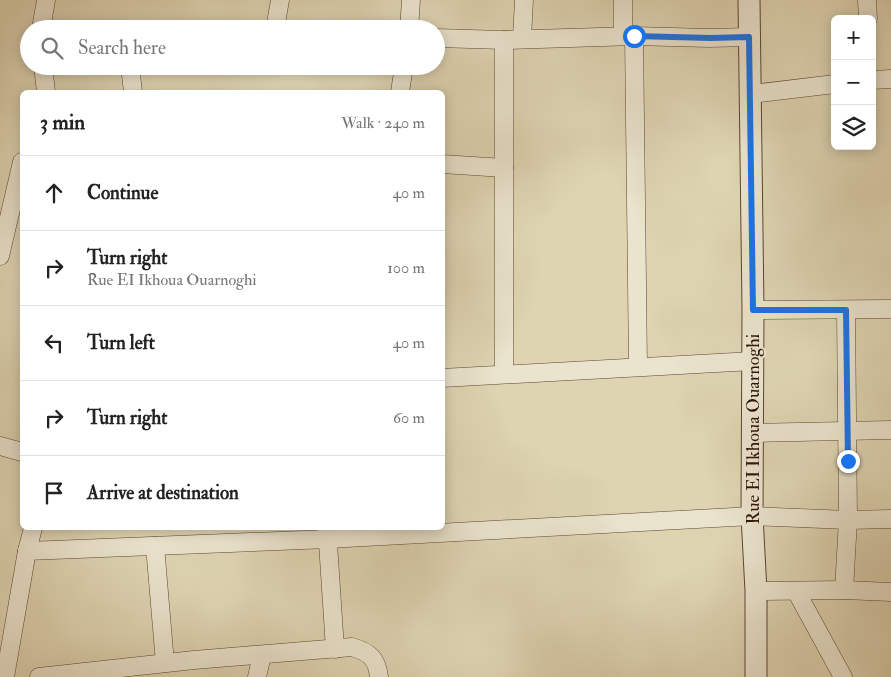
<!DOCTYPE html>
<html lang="en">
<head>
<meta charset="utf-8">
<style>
  :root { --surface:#fff; --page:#f6f6f6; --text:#222; --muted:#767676; --line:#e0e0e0 }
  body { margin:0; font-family:"IM FELL Double Pica",serif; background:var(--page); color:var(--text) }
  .controls { position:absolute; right:15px; top:15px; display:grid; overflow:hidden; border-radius:8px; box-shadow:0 2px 12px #0003 }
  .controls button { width:45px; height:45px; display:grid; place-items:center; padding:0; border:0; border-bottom:1px solid var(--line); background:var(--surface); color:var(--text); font:25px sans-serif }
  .stop { position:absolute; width:15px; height:15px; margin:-11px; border:4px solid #1a73e8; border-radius:50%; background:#fff }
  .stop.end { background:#1a73e8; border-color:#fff; box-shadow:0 1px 5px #0008 }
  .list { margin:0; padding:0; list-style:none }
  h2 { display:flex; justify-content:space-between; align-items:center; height:65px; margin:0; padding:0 20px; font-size:21px }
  h2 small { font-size:16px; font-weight:400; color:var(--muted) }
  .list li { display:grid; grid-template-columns:32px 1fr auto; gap:15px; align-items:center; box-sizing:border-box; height:75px; padding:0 20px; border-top:1px solid var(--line) }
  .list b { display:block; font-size:19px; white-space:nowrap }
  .list p { margin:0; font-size:16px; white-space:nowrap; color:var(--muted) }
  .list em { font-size:16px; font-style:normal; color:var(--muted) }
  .icon { flex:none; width:28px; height:28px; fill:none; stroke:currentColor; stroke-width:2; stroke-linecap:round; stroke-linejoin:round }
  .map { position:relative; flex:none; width:891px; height:677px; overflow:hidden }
  .search { position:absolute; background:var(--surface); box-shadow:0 2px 12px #0003; left:20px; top:20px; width:425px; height:55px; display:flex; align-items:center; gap:12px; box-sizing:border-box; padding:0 18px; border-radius:28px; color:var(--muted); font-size:19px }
  .panel { position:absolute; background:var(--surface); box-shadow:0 2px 12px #0003; left:20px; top:90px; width:425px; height:440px; border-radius:8px }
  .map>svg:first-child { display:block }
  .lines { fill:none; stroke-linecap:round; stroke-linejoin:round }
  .minor-casing { stroke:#5c4532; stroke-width:19 }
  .tertiary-casing { stroke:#5c4532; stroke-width:23 }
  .minor { stroke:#eae3cd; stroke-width:18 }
  .tertiary { stroke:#eae3cd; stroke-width:21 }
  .route { stroke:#1a73e8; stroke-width:6 }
  .labels { text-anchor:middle; stroke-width:4; stroke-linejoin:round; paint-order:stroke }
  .street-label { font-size:18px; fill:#301508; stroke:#eae3cd }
</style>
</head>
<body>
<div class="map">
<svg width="891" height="677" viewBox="0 0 891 677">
  <rect width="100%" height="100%" fill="#ded4b2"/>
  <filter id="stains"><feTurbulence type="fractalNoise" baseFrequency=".004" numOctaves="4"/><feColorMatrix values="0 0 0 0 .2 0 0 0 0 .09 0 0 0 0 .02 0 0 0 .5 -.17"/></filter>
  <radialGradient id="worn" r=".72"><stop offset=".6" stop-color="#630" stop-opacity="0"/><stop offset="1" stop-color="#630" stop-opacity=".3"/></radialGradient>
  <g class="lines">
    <defs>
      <g id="minor">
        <path d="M623 0V36"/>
        <path d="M867 0 868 19"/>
        <path d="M41 29 46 0"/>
        <path d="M275 29 280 0"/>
        <path d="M409 29 411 0"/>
        <path d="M634 36 638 366"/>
        <path d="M436 38 504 40 634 36 709 38 749 37"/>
        <path d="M522 39 524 0"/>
        <path d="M43 66 46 92"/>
        <path d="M130 66 133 92"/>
        <path d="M872 80 891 79"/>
        <path d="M400 92 404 66"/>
        <path d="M751 94 835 84"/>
        <path d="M442 164 504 168"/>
        <path d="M0 256 22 162"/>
        <path d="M753 310 891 309"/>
        <path d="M504 374V40"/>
        <path d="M442 378 753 361"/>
        <path d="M752 433 891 430"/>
        <path d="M0 446 22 452"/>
        <path d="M327 528 335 649"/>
        <path d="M155 546 165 663"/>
        <path d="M27 551 328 539 752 516 848 520 891 519"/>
        <path d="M844 590 848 520 846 310"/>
        <path d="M756 591 844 590 891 592"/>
        <path d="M796 591 843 677"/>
        <path d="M5 677 27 551 33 528"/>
        <path d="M39 677 194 660 352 647C369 652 377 658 379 677"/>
        <path d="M257 677 262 655"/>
      </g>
      <path id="tertiary" d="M749 0 753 310 752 516 756 591V677"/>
    </defs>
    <!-- minor casing -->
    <use href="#minor" class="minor-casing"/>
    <!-- tertiary casing -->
    <use href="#tertiary" class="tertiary-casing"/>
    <!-- minor -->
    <use href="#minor" class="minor"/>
    <!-- tertiary -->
    <use href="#tertiary" class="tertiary"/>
  </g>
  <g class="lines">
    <!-- route -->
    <path class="route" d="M634 36 710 38 749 37 753 310H846L848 461"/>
  </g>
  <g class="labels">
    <!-- street labels -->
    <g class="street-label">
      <text transform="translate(753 429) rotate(-90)" y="6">Rue EI Ikhoua Ouarnoghi</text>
    </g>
  </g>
  <rect width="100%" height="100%" filter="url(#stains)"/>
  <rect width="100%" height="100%" fill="url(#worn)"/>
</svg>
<div class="controls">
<button>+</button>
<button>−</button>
<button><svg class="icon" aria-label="layers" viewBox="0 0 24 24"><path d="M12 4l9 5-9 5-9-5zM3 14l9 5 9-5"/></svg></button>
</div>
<div class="stop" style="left:634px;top:36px"></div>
<div class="stop end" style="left:848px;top:461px"></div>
<div class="search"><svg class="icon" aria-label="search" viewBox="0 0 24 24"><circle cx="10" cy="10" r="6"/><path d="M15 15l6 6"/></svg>Search here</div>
<section class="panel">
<h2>3 min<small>Walk · 240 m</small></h2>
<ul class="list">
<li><svg class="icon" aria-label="ahead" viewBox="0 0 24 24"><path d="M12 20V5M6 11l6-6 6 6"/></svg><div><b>Continue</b></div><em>40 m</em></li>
<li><svg class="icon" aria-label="right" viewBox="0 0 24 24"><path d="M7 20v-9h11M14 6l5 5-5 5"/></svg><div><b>Turn right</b><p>Rue EI Ikhoua Ouarnoghi</p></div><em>100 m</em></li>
<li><svg class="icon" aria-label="left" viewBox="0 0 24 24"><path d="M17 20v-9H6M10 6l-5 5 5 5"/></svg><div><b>Turn left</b></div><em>40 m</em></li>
<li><svg class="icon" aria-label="right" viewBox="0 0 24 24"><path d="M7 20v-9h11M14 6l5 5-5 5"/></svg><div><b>Turn right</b></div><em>60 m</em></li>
<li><svg class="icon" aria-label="arrive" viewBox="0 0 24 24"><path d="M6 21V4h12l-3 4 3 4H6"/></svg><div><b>Arrive at destination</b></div></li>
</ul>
</section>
</div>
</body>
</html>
